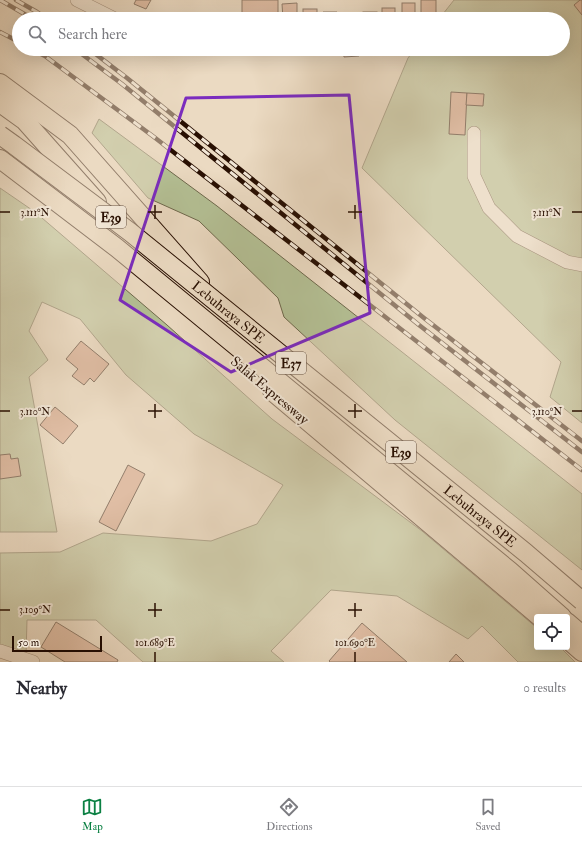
<!DOCTYPE html>
<html lang="en">
<head>
<meta charset="utf-8">
<style>
  :root { --surface:#fff; --page:#f2f2f3; --text:#2b2b33; --muted:#7c7c81; --line:#e1e1e2; --accent:#0b8043 }
  body { margin:0; font-family:"IM FELL Double Pica",serif; background:var(--page); color:var(--text) }
  .controls { position:absolute; right:12px; bottom:12px; display:grid; overflow:hidden; border-radius:4px; box-shadow:0 4px 16px #0002 }
  .controls button { width:36px; height:36px; display:grid; place-items:center; padding:0; border:0; border-bottom:1px solid var(--line); background:var(--surface); color:var(--text); font:20px sans-serif }
  .scale { position:absolute; left:12px; bottom:10px; width:90px; box-sizing:border-box; padding-left:4px; border:2px solid #280f02; border-top:0; font-size:11px; line-height:14px; white-space:nowrap; color:#280f02; -webkit-text-stroke:3px #f2e7d7; paint-order:stroke }
  .list { margin:0; padding:0; list-style:none }
  h2 { display:flex; justify-content:space-between; align-items:center; height:52px; margin:0; padding:0 16px; font-size:17px }
  h2 small { font-size:13px; font-weight:400; color:var(--muted) }
  .icon { flex:none; width:22px; height:22px; fill:none; stroke:currentColor; stroke-width:2; stroke-linecap:round; stroke-linejoin:round }
  .map { position:relative; flex:none; width:582px; height:662px; overflow:hidden }
  .search { position:absolute; background:var(--surface); box-shadow:0 4px 16px #0002; left:12px; right:12px; top:12px; height:44px; display:flex; align-items:center; gap:10px; box-sizing:border-box; padding:0 14px; border-radius:22px; color:var(--muted); font-size:15px }
  .sheet { height:124px; background:var(--surface) }
  nav { display:flex; justify-content:space-around; align-items:center; box-sizing:border-box; height:56px; border-top:1px solid var(--line); background:var(--surface); font-size:11px; color:var(--muted) }
  nav a { display:grid; justify-items:center; gap:2px }
  nav .on { color:var(--accent) }
  .map>svg:first-child { display:block }
  .green { fill:#b4c095; stroke:#6e684c }
  .building { fill:#d29b81; stroke:#280f02 }
  .lines { fill:none; stroke-linecap:round; stroke-linejoin:round }
  .minor-casing { stroke:#594232; stroke-width:14 }
  .highway-casing { stroke:#280f02; stroke-width:20 }
  .minor { stroke:#f2e7d7; stroke-width:13 }
  .highway { stroke:#ebdac2; stroke-width:18 }
  .rail-casing { stroke:#280f02; stroke-width:4.5 }
  .rail { stroke:#f2e7d7; stroke-width:3; stroke-dasharray:9; stroke-linecap:butt }
  .highway-bridge-casing { stroke:#280f02; stroke-width:20; stroke-linecap:butt }
  .highway-bridge { stroke:#ebdac2; stroke-width:18 }
  .marked { fill:none; stroke:#7b2cbf; stroke-width:3; stroke-linejoin:round }
  .ticks { fill:none; stroke:#280f02; stroke-width:1.5 }
  .labels { text-anchor:middle; stroke-width:4; stroke-linejoin:round; paint-order:stroke }
  .shield { fill:#f2e7d7; stroke:#655042; stroke-width:1 }
  .shield-label { font-size:13px; font-weight:bold; fill:#280f02 }
  .street-label { font-size:14px; fill:#280f02; stroke:#f2e7d7 }
  .ticks-label { font-size:10px; text-anchor:middle; fill:#280f02; stroke:#f2e7d7; stroke-width:4; stroke-linejoin:round; paint-order:stroke }
</style>
</head>
<body>
<div class="map">
<svg width="582" height="662" viewBox="0 0 582 662">
  <rect width="100%" height="100%" fill="#ebdac2"/>
  <filter id="stains"><feTurbulence type="fractalNoise" baseFrequency=".005" numOctaves="4"/><feColorMatrix values="0 0 0 0 .2 0 0 0 0 .09 0 0 0 0 .02 0 0 0 .5 -.17"/></filter>
  <radialGradient id="worn" r=".72"><stop offset=".6" stop-color="#630" stop-opacity="0"/><stop offset="1" stop-color="#630" stop-opacity=".3"/></radialGradient>
  <!-- green -->
  <g class="green">
    <path d="M454 0H582V423L550 397 561 362 362 168 408 58 415 49H563V19H439Z"/>
    <path d="M99 119 217 206 582 494V570L395 420 284 317 278 298 199 221 148 198 92 133Z"/>
    <path d="M0 188 35 212 167 325 272 419 422 531 537 628V647H560L575 662H518L482 626 468 639 397 596 331 590 271 651 284 662H143L96 620H27L26 656 0 649V553L60 552 103 533 211 541 257 524 283 485 194 434 126 375 80 319 42 302 29 331 48 360 29 377 57 532H0Z"/>
  </g>
  <!-- building -->
  <g class="building">
    <path d="M136 0H151L146 9 134 4Z"/>
    <rect x="242" y="0" width="36" height="19"/>
    <rect x="421" y="0" width="15" height="19"/>
    <path d="M580 0H582V15L574 5Z"/>
    <path d="M297 3V19H283L282 4Z"/>
    <rect x="402" y="3" width="13" height="16"/>
    <rect x="382" y="8" width="13" height="11"/>
    <rect x="303" y="9" width="14" height="10"/>
    <path d="M323 12H337L336 19H323Z"/>
    <rect x="363" y="12" width="14" height="7"/>
    <rect x="342" y="15" width="15" height="4"/>
    <path d="M303 49H318V52H304Z"/>
    <rect x="322" y="49" width="14" height="6"/>
    <path d="M343 49H358L359 56 344 57Z"/>
    <rect x="363" y="49" width="14" height="5"/>
    <rect x="382" y="49" width="14" height="1"/>
    <path d="M451 92 467 93 465 135 449 134Z"/>
    <path d="M467 93 484 94 483 106 466 105Z"/>
    <path d="M81 341 109 364 94 382 90 378 84 385 72 376 78 369 66 359Z"/>
    <path d="M55 407 78 426 63 444 40 425Z"/>
    <path d="M10 454 11 459 18 458 21 476 0 479V455Z"/>
    <path d="M128 465 145 474 116 531 99 522Z"/>
    <path d="M56 622 118 660 117 662H65L41 647Z"/>
    <path d="M362 623 407 662H330L329 661Z"/>
    <path d="M456 654 464 662H449Z"/>
  </g>
  <g class="lines">
    <defs>
      <g id="minor">
        <path d="M77 0 115 19"/>
        <path d="M474 133V176L489 208 517 236 567 262 582 265"/>
        <path d="M0 651 33 662"/>
      </g>
      <g id="highway">
        <path d="M0 83 70 135 200 282"/>
        <path d="M0 103 25 121 97 202"/>
        <path d="M0 159 117 248 510 571 562 617"/>
        <path d="M272 391 540 617"/>
        <path d="M567 622 582 635"/>
        <path d="M567 639 582 652"/>
      </g>
    </defs>
    <!-- minor casing -->
    <use href="#minor" class="minor-casing"/>
    <!-- highway casing -->
    <use href="#highway" class="highway-casing"/>
    <!-- minor -->
    <use href="#minor" class="minor"/>
    <!-- highway -->
    <use href="#highway" class="highway"/>
    <defs>
      <g id="rail">
        <path d="M0 0 33 19"/>
        <path d="M16 0 37 12 47 19"/>
        <path d="M0 32 19 42"/>
        <path d="M31 49 45 56 154 137 582 470"/>
        <path d="M75 49 122 84 419 325 582 452"/>
        <path d="M89 49 127 78 424 318 582 441"/>
      </g>
    </defs>
    <!-- rail casing -->
    <use href="#rail" class="rail-casing"/>
    <!-- rail -->
    <use href="#rail" class="rail"/>
    <defs>
      <g id="highway-bridge">
        <path id="s1" d="M0 135 14 145 130 232 526 553 582 601"/>
      </g>
    </defs>
    <!-- highway-bridge casing -->
    <use href="#highway-bridge" class="highway-bridge-casing"/>
    <!-- highway-bridge -->
    <use href="#highway-bridge" class="highway-bridge"/>
  </g>
  <!-- marked area -->
  <path d="M0 0H582V662H0ZM349 95 370 313 231 372 120 300 186 98Z" fill="#ebdac2" fill-opacity=".55" fill-rule="evenodd"/>
  <path class="marked" d="M349 95 370 313 231 372 120 300 186 98Z"/>
  <!-- ticks -->
  <path class="ticks" d="M155 205V219M355 205V219M0 212H10M148 212H162M348 212H362M572 212H582M155 404V418M355 404V418M0 411H10M148 411H162M348 411H362M572 411H582M155 603V617M355 603V617M0 610H10M148 610H162M348 610H362M155 652V662M355 652V662"/>
  <g class="labels">
    <!-- shield labels -->
    <g class="shield">
      <rect x="96" y="206" width="30" height="22" rx="3"/>
      <rect x="276" y="352" width="30" height="22" rx="3"/>
      <rect x="386" y="441" width="30" height="22" rx="3"/>
    </g>
    <g class="shield-label">
      <text x="111" y="222">E39</text>
      <text x="291" y="368">E37</text>
      <text x="401" y="457">E39</text>
    </g>
    <!-- street labels -->
    <g class="street-label">
      <text dy="5" stroke="none"><textPath href="#s1" startOffset="289">Lebuhraya SPE</textPath></text>
      <text transform="translate(270 390) rotate(40)" y="5">Salak Expressway</text>
      <text dy="5" stroke="none"><textPath href="#s1" startOffset="613">Lebuhraya SPE</textPath></text>
    </g>
  </g>
  <g class="ticks-label">
    <text x="35" y="216">3.111°N</text>
    <text x="547" y="216">3.111°N</text>
    <text x="35" y="415">3.110°N</text>
    <text x="547" y="415">3.110°N</text>
    <text x="35" y="613">3.109°N</text>
    <text x="155" y="646">101.689°E</text>
    <text x="355" y="646">101.690°E</text>
  </g>
  <rect width="100%" height="100%" filter="url(#stains)"/>
  <rect width="100%" height="100%" fill="url(#worn)"/>
</svg>
<div class="controls">
<button><svg class="icon" aria-label="locate" viewBox="0 0 24 24"><circle cx="12" cy="12" r="6"/><path d="M12 2v4M12 18v4M2 12h4M18 12h4"/></svg></button>
</div>
<div class="scale">50 m</div>
<div class="search"><svg class="icon" aria-label="search" viewBox="0 0 24 24"><circle cx="10" cy="10" r="6"/><path d="M15 15l6 6"/></svg>Search here</div>
</div>
<section class="sheet">
<h2>Nearby<small>0 results</small></h2>
<ul class="list">
</ul>
</section>
<nav>
<a class="on"><svg class="icon" aria-label="map" viewBox="0 0 24 24"><path d="M3 6l6-2 6 2 6-2v14l-6 2-6-2-6 2zM9 4v14M15 6v14"/></svg>Map</a>
<a><svg class="icon" aria-label="directions" viewBox="0 0 24 24"><path d="M12 3l9 9-9 9-9-9zM9 14v-3h6M13 9l2 2-2 2"/></svg>Directions</a>
<a><svg class="icon" aria-label="saved" viewBox="0 0 24 24"><path d="M7 4h10v16l-5-4-5 4z"/></svg>Saved</a>
</nav>
</body>
</html>
